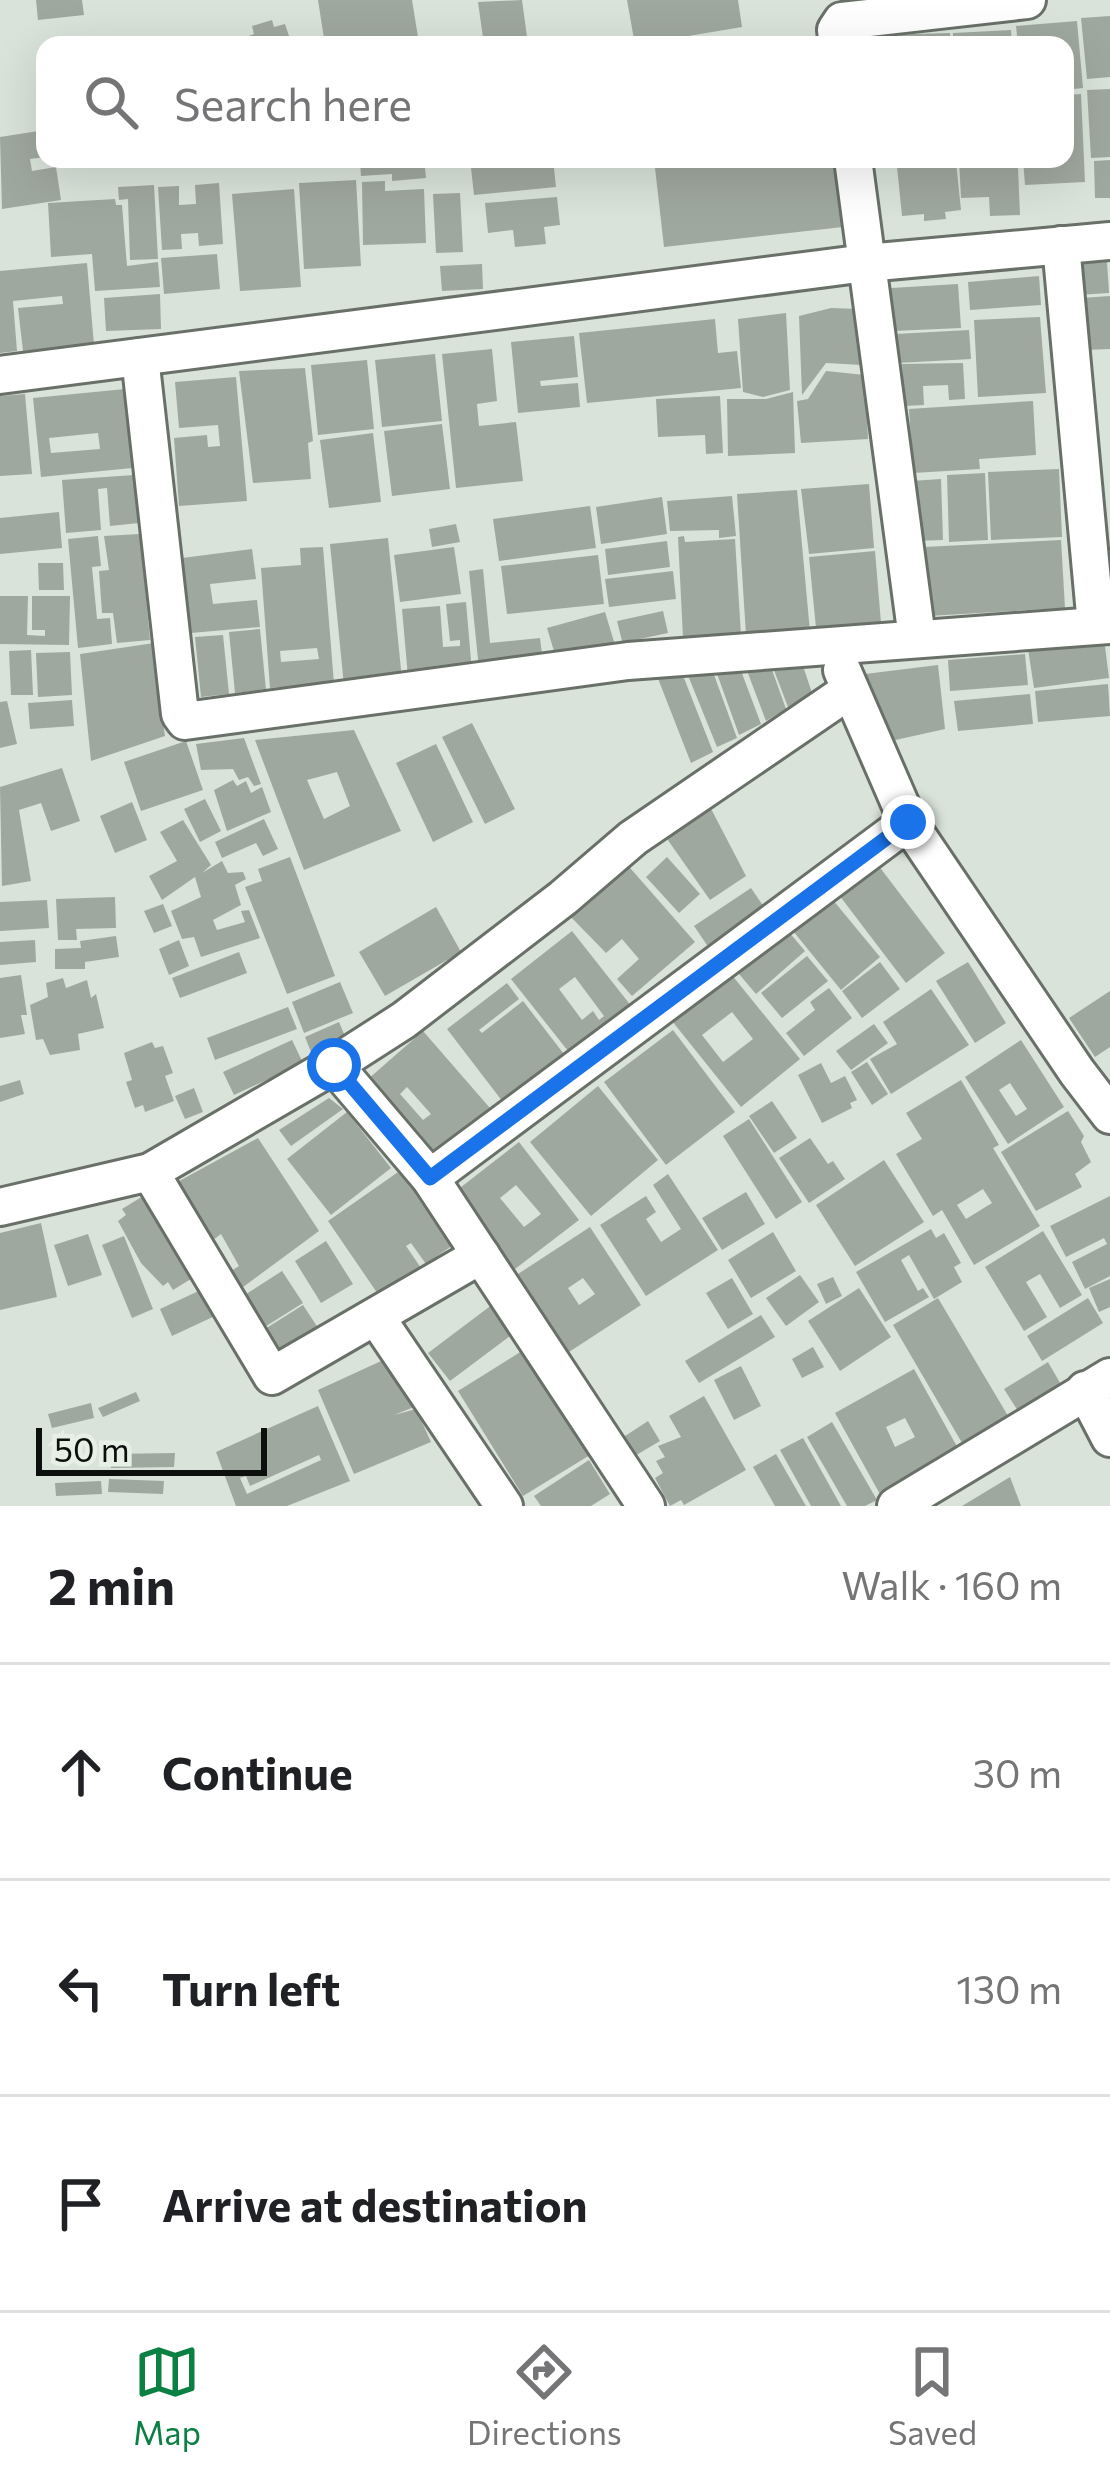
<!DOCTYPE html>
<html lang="en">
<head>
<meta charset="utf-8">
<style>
  :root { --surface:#fff; --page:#f6f6f6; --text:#202124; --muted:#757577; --line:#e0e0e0; --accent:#0b8043 }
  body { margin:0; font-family:Commissioner,sans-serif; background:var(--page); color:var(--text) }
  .scale { position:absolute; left:36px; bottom:30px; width:231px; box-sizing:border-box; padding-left:12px; border:6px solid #0c100d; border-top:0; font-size:33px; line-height:42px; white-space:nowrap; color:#0c100d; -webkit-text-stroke:9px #e6f0e7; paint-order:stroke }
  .stop { position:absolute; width:36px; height:36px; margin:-27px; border:9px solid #1a73e8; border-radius:50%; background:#fff }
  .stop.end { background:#1a73e8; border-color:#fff; box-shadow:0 3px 12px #0008 }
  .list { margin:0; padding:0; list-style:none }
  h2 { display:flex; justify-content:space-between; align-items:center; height:156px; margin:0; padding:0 48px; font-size:51px }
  h2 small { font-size:39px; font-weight:400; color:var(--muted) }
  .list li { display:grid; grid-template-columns:78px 1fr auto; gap:36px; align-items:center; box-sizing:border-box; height:216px; padding:0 48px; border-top:3px solid var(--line) }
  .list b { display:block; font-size:45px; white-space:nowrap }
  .list em { font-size:39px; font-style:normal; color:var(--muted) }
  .icon { flex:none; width:66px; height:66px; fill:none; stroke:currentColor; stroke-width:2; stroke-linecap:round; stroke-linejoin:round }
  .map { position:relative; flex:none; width:1110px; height:1506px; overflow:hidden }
  .search { position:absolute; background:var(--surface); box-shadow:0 12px 48px #0002; left:36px; right:36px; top:36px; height:132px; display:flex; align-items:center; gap:30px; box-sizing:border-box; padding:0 42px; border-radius:24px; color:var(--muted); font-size:45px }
  .sheet { height:804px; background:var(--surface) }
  nav { display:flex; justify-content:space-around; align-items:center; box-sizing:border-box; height:168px; border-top:3px solid var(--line); background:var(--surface); font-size:33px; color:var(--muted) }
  nav a { display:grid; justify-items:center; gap:6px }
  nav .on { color:var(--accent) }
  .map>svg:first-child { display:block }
  .building { fill:#9fa89f; fill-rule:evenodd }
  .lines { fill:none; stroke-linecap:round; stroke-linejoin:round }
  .minor-casing { stroke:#687068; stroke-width:42 }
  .minor { stroke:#fff; stroke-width:36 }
  .route { stroke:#1a73e8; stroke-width:15 }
</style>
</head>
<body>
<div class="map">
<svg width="1110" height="1506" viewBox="0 0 1110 1506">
  <rect width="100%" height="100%" fill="#d9e3da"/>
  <!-- building -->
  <g class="building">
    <path d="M36 0H82L84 15 38 20Z"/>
    <path d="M318 0H412L418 37 369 45H325Z"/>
    <path d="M522 0 528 44 484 45 478 2Z"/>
    <path d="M627 0H738L742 27 635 45Z"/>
    <path d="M1110 16V77L1087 79 1081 18Z"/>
    <path d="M272 20 274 27 285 24 292 45H243L241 39 254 34 252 26Z"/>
    <path d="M1077 21 1083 88 1065 90V45H1018L1016 26Z"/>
    <path d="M1011 30 1012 45H953V33Z"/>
    <path d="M950 33V45H881V35Z"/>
    <path d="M1110 89V157L1091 158 1087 90Z"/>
    <path d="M1081 94 1085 182 1025 185 1023 159H1065V95Z"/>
    <path d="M45 130V157L30 159 32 171 56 167 61 200 2 209 0 137Z"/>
    <path d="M399 159H424L426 178 392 181V174L361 176 360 162Z"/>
    <path d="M470 159H553L556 187 474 195Z"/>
    <path d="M654 159H743L744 167 794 159H835L843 227 664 247Z"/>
    <path d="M959 159H1008L1009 166 1018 168 1020 215 990 216 989 197 961 198Z"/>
    <path d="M1110 160V198H1095L1094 161Z"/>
    <path d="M956 162 961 210 945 212 946 219 924 221V214L902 216 897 167Z"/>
    <path d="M356 180 361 266 304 269 299 183Z"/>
    <path d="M385 181V191L424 189 426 243 363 245 362 182Z"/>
    <path d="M219 183 223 244 199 246 198 233 181 234 182 249 162 250 158 187 179 186V205L196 204 195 185Z"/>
    <path d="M154 185 158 259 130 260 128 199 119 200 118 187Z"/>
    <path d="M294 189 301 287 240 291 232 194Z"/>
    <path d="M460 193 463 252 436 253 433 194Z"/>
    <path d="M557 197 560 225 544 227 546 244 515 247 513 230 488 233 485 203Z"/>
    <path d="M115 199 116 205H122L127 266 158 262 160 287 95 291 92 254 51 257 48 203Z"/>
    <path d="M217 254 220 289 164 294 161 258Z"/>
    <path d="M1107 262 1109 293 1078 295 1076 264Z"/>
    <path d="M87 263 94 345 23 351 18 308 63 304 62 296 13 301 17 351 0 353V271Z"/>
    <path d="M482 264 483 289 442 291 440 266Z"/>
    <path d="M1039 276 1041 305 970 310 968 282Z"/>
    <path d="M958 284 961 328 894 331 891 288Z"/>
    <path d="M160 294 161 329 106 331 104 298Z"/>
    <path d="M1110 296V349L1084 350 1081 298Z"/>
    <path d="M831 308 859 309 862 365 826 363 802 395 799 316Z"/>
    <path d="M786 313 790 390 763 397 743 392 738 319Z"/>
    <path d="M1040 317 1046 393 978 397 974 320Z"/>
    <path d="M715 319 718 353 737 351 741 388 587 403 579 333Z"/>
    <path d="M969 330 971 359 897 363 895 334Z"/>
    <path d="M574 336 578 377 540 381 541 386 578 383 580 407 518 413 511 342Z"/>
    <path d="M492 349 497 401 477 404 479 426 516 422 523 481 456 488 442 354Z"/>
    <path d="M435 354 442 421 382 427 375 360Z"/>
    <path d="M367 360 374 429 318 435 311 365Z"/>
    <path d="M963 363 965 399 949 400 948 385 923 386 924 405 904 406 902 364Z"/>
    <path d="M305 368 313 441 308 443 311 479 253 483 239 371Z"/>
    <path d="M826 371 865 375 868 439 801 443 797 401 808 399Z"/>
    <path d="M236 377 247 501 179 506 174 438 207 435 208 447 220 446 218 425 179 428 175 382Z"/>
    <path d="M125 389 132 468 41 477 33 398ZM98 433 100 449 51 453 49 438Z"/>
    <path d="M793 392 795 453 728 456 727 399H766Z"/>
    <path d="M25 394 32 474 0 476V396Z"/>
    <path d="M720 396 723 453 706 454 705 435 658 437 656 399Z"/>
    <path d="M1033 401 1036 455 979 459 980 469 913 473 909 409Z"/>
    <path d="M442 424 450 489 392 496 384 431Z"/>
    <path d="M373 433 381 502 329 508 320 440Z"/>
    <path d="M1059 469 1062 537 991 540 988 472Z"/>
    <path d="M985 473 988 540 949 542 947 475Z"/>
    <path d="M134 475 139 523 110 526 107 488 98 489 101 530 66 533 62 480Z"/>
    <path d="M941 479 943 540 913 541 911 481Z"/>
    <path d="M869 484 874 548 809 554 801 489Z"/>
    <path d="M797 490 810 632 746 635 737 494Z"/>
    <path d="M732 496 736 536 719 538V530L670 531 667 501Z"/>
    <path d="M662 497 667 534 601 544 596 507Z"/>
    <path d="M590 506 596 548 499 561 493 519Z"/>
    <path d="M59 512 62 548 0 554V518Z"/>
    <path d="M456 524 460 542 432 547 429 529Z"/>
    <path d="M140 534 150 640 117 643 113 613H102L99 571 109 570 104 536Z"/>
    <path d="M98 536 101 566 92 567 97 619 110 618 112 644 78 648 68 539Z"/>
    <path d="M684 536 685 542 735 539 741 635 683 638 678 537Z"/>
    <path d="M388 538 402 680 344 686 330 544Z"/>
    <path d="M1061 540 1065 608 928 616 924 547Z"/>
    <path d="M667 541 670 567 608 575 605 549Z"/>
    <path d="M323 547 334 684 270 688 261 568 301 565 300 548ZM317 648 319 659 281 662 280 651Z"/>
    <path d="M454 547 461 594 400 602 394 555Z"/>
    <path d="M252 549 256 579 210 584 213 604 257 600 260 627 191 633 182 558Z"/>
    <path d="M875 551 881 623 816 628 809 557Z"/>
    <path d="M598 555 604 604 507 614 501 566Z"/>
    <path d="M38 563H63L64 590H39Z"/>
    <path d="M483 569 490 643 540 638 543 662 479 669 469 571Z"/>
    <path d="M673 571 676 599 609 607 605 579Z"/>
    <path d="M0 596H28L27 635 45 636V630H32V596H70L69 645 0 644Z"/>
    <path d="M466 602 472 672 408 677 402 609 440 606 443 647 460 646V640L450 641 446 604Z"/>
    <path d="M663 611 668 633 635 640 636 645 624 649 617 621Z"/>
    <path d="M605 612 615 645 557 661 547 628Z"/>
    <path d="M260 629 266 690 235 693 229 632Z"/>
    <path d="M223 635 229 694 201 697 195 637Z"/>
    <path d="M1104 639 1109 678 1034 688 1028 649Z"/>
    <path d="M161 642 163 656 154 658 165 736 91 761 80 654Z"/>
    <path d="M31 650 33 695H11L9 651Z"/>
    <path d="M70 652 72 695 38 697 36 653Z"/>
    <path d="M1025 654 1028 685 950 691 948 660Z"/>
    <path d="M802 663 812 693 788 707 772 665Z"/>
    <path d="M938 665 945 729 882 743 857 675Z"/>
    <path d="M771 667 786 709 766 721 746 668Z"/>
    <path d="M740 668 761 724 739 735 716 671Z"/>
    <path d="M713 672 737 738 717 747 687 673Z"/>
    <path d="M682 673 713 752 691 763 657 676Z"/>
    <path d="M1108 684 1110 716 1038 722 1035 691Z"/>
    <path d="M1030 694 1033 724 958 731 954 701Z"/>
    <path d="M72 700 74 726 30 729 28 703Z"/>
    <path d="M7 701 17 744 0 748V702Z"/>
    <path d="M472 723 515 809 485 824 442 737Z"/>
    <path d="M354 730 401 831 304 870 255 740ZM337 772 350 806 324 819 307 780Z"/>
    <path d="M244 738 261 784 254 786 248 777 239 780 233 769 201 770 196 744Z"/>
    <path d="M186 741 203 790 141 811 124 762Z"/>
    <path d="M436 744 473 822 433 842 396 763Z"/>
    <path d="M62 768 80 821 51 831 41 803 19 810 31 881 2 886 0 787Z"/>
    <path d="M233 780 237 786 246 781 251 793 262 787 271 812 227 831 214 790Z"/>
    <path d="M205 799 221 831 200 842 184 809Z"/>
    <path d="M707 801 746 876 710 900 665 836Z"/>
    <path d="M132 802 147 840 115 853 100 816Z"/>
    <path d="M264 819 278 849 263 856 256 843 222 858 215 842Z"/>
    <path d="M183 820 211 865 202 873 222 861 228 873 243 872 246 879 235 885 241 905 213 920 217 930 245 922 241 911 249 910 260 938 201 957 194 937 182 939 171 911 201 897 195 877 162 900 149 876 177 861 160 832Z"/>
    <path d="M290 857 335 976 287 994 245 887 262 881 258 869Z"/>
    <path d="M667 857 700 894 679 913 646 877Z"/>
    <path d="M624 861 695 942 632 996 617 979 639 959 622 939 606 953 568 914Z"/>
    <path d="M875 861 945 953 906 983 836 891Z"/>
    <path d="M751 888 766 910 709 948 694 926Z"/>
    <path d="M828 894 880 957 841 990 789 926Z"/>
    <path d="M115 897 116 928 76 929 77 940H58L56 899Z"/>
    <path d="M47 900 49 928 0 931V902Z"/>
    <path d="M163 904 172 926 154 933 144 911Z"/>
    <path d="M436 907 461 952 385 996 359 952Z"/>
    <path d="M572 931 632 1007 572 1056 511 979ZM575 977 604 1016 599 1020 593 1011 582 1020 559 989Z"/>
    <path d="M788 931 805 951 756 994 739 974Z"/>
    <path d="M116 936 119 957 85 962V969H55V949L81 948 80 941Z"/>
    <path d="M35 940 36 962 0 965V942Z"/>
    <path d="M179 940 189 966 169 975 159 949Z"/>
    <path d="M239 952 247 973 180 998 172 978Z"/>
    <path d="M807 956 828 981 782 1018 761 993Z"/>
    <path d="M880 962 900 989 862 1018 842 991Z"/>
    <path d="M968 962 1006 1023 975 1043 936 981Z"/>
    <path d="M731 974 800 1059 741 1107 672 1021ZM732 1012 753 1039 723 1062 702 1035Z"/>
    <path d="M21 975 27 1015H21L25 1034 0 1038V978Z"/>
    <path d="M63 978 66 988 87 980 91 998 96 994 104 1028 78 1034 80 1050 50 1055 43 1039 36 1040 30 1005 48 997 46 983Z"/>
    <path d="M340 982 353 1013 304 1033 292 1002Z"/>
    <path d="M507 983 519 999 479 1030 482 1033 523 1001 567 1058 506 1106 447 1029Z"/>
    <path d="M829 988 852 1018 804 1056 786 1033 815 1010 810 1002Z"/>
    <path d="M931 989 969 1045 891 1094 870 1059 897 1044 883 1022Z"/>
    <path d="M1110 991V1047L1095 1057 1069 1018Z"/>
    <path d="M288 1007 297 1029 215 1060 207 1038Z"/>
    <path d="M339 1022 347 1041 313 1057 305 1037Z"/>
    <path d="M874 1024 888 1043 851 1070 836 1051Z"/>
    <path d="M673 1030 735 1112 666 1165 604 1082Z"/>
    <path d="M423 1031 496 1115 440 1164 367 1080ZM407 1087 431 1114 423 1120 400 1094Z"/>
    <path d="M292 1040 303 1063 234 1095 223 1072Z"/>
    <path d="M1021 1040 1064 1107 1008 1144 965 1077ZM1010 1083 1027 1109 1016 1116 999 1090Z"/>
    <path d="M152 1042 155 1048 163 1046 173 1073 165 1076 174 1101 145 1112 143 1105 135 1108 126 1082 132 1080 124 1053Z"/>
    <path d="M867 1062 888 1094 872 1105 851 1072Z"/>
    <path d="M821 1063 831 1083 845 1076 857 1100 850 1103 852 1108 822 1123 798 1075Z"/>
    <path d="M20 1080 24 1094 0 1102V1086Z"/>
    <path d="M961 1080 999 1145 993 1148 1040 1226 974 1265 942 1210 933 1216 896 1154 922 1139 906 1113ZM983 1189 992 1203 966 1219 957 1205Z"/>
    <path d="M598 1086 658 1160 591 1216 530 1142Z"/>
    <path d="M194 1088 203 1112 185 1119 175 1096Z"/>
    <path d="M329 1098 343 1109 291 1146 279 1130Z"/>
    <path d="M772 1101 797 1138 774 1153 749 1116Z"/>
    <path d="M1068 1111 1084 1136 1081 1142 1091 1162 1075 1174 1082 1187 1036 1211 1001 1152Z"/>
    <path d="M347 1112 391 1168 331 1215 287 1159Z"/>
    <path d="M749 1119 802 1202 776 1219 723 1136Z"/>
    <path d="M258 1138 319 1231 239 1290 228 1273 239 1266 221 1234 209 1243 172 1185Z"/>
    <path d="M810 1138 828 1164 833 1161 845 1179 809 1203 779 1158Z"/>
    <path d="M519 1142 579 1220 515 1269 456 1191ZM516 1185 541 1214 524 1227 500 1198Z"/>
    <path d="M884 1160 924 1222 855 1266 816 1205Z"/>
    <path d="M401 1170 453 1245 426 1264 411 1243 406 1246 421 1268 380 1297 328 1221Z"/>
    <path d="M668 1174 718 1250 646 1296 600 1225 646 1196 656 1212 646 1219 661 1242 681 1229 653 1185Z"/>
    <path d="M746 1192 765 1224 722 1250 702 1218Z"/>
    <path d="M148 1193 199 1274 173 1290 168 1282 163 1286 141 1263 118 1221 126 1215 122 1209Z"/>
    <path d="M1110 1196V1276L1085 1289 1072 1262 1107 1244 1104 1238 1066 1257 1050 1226Z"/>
    <path d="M41 1223 57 1297 0 1310V1233Z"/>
    <path d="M590 1227 641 1305 569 1352 518 1274ZM583 1278 595 1294 579 1305 568 1288Z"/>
    <path d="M931 1229 936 1238 944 1233 961 1263 954 1267 962 1282 934 1299 909 1255 901 1260 918 1291 923 1288 929 1297 885 1322 856 1272Z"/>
    <path d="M1043 1231 1082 1295 1060 1308 1040 1274 1026 1282 1047 1317 1024 1331 985 1267Z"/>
    <path d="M773 1232 796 1271 751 1298 728 1260Z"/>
    <path d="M88 1234 102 1275 68 1286 54 1245Z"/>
    <path d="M124 1236 153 1309 132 1318 102 1245Z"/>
    <path d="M326 1241 353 1284 321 1303 295 1261Z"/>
    <path d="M282 1271 303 1303 263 1328 243 1296Z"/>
    <path d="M800 1275 819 1302 786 1326 766 1298Z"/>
    <path d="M833 1277 842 1296 826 1304 817 1284Z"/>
    <path d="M732 1278 753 1314 728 1329 706 1293Z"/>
    <path d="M1110 1279V1307L1099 1312 1089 1288Z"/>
    <path d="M205 1288 217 1315 172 1336 160 1309Z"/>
    <path d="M859 1288 891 1337 840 1371 808 1321Z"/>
    <path d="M938 1298 1011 1421 965 1448 893 1325Z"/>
    <path d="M1088 1298 1103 1323 1042 1361 1027 1336Z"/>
    <path d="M493 1304 514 1333 450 1381 428 1353Z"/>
    <path d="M303 1305 324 1337 286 1362 265 1329Z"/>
    <path d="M761 1315 775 1337 699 1383 685 1361Z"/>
    <path d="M813 1347 824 1367 802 1378 792 1359Z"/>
    <path d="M525 1349 590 1455 523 1496 458 1391Z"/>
    <path d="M392 1356 414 1407 394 1415 416 1409 431 1442 354 1474 318 1390Z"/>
    <path d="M1048 1362 1063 1388 1020 1414 1004 1389Z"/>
    <path d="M741 1366 761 1406 734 1420 714 1380Z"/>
    <path d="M914 1369 960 1452 881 1496 835 1413ZM905 1418 915 1437 895 1447 886 1427Z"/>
    <path d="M136 1392 140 1401 103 1417 98 1408Z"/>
    <path d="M704 1396 746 1470 684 1505 681 1500 670 1506 655 1478 663 1473 656 1461 665 1457 658 1446 681 1437 669 1416Z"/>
    <path d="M91 1403 94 1418 52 1428 48 1414Z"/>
    <path d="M318 1406 350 1481 287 1506H236L216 1452ZM319 1455 321 1460 247 1494 240 1478 246 1476 250 1486Z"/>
    <path d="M648 1421 660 1441 633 1457 622 1438Z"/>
    <path d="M832 1422 877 1500 865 1506H847L807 1437Z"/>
    <path d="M803 1438 841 1506H811L780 1450Z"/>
    <path d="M175 1453 174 1467 111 1468V1454Z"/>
    <path d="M776 1454 806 1506H775L753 1467Z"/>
    <path d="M589 1460 610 1494 591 1506H541L534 1496Z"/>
    <path d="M1010 1477 1021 1506H962Z"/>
    <path d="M109 1479 164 1481 163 1494 108 1492Z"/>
    <path d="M101 1481 102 1494 56 1496 55 1483Z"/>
  </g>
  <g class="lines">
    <defs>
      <g id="minor">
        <path d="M838 45 836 30 842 21 1027 0"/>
        <path d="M853 159 917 638"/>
        <path d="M1061 245 1096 625"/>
        <path d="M140 357 180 714 185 721 628 661 1110 625"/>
        <path d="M0 375 866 263 1110 241"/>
        <path d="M842 670 908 822 1077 1072 1110 1115"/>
        <path d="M334 1065 430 1178 646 1506"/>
        <path d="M150 1172 272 1376 481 1255"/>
        <path d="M430 1178 908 822"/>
        <path d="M0 1207 150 1172 334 1065 404 1020 563 898 633 838 850 690"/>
        <path d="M376 1317 504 1506"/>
        <path d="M1085 1390 1110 1438"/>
        <path d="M896 1506 1110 1377"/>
      </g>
    </defs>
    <!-- minor casing -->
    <use href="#minor" class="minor-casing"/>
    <!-- minor -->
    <use href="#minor" class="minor"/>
  </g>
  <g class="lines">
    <!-- route -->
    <path class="route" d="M334 1065 430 1178 908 822"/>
  </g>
</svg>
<div class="scale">50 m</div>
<div class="stop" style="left:334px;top:1065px"></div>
<div class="stop end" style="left:908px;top:822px"></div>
<div class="search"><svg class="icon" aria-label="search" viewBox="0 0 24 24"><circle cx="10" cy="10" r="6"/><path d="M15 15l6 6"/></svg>Search here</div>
</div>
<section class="sheet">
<h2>2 min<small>Walk · 160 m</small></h2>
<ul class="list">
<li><svg class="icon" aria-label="ahead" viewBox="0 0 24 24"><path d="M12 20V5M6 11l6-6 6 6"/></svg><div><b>Continue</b></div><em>30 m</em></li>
<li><svg class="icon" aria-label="left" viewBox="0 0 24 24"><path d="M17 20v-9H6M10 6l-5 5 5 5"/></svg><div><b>Turn left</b></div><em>130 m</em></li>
<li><svg class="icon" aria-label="arrive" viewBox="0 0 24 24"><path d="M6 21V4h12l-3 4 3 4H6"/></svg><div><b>Arrive at destination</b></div></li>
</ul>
</section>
<nav>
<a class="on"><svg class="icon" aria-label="map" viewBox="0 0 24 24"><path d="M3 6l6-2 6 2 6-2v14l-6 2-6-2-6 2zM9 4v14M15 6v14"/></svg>Map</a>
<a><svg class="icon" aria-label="directions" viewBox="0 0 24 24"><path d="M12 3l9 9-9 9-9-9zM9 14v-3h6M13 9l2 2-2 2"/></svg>Directions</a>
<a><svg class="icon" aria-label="saved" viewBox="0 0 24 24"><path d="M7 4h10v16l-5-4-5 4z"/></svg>Saved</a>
</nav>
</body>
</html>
